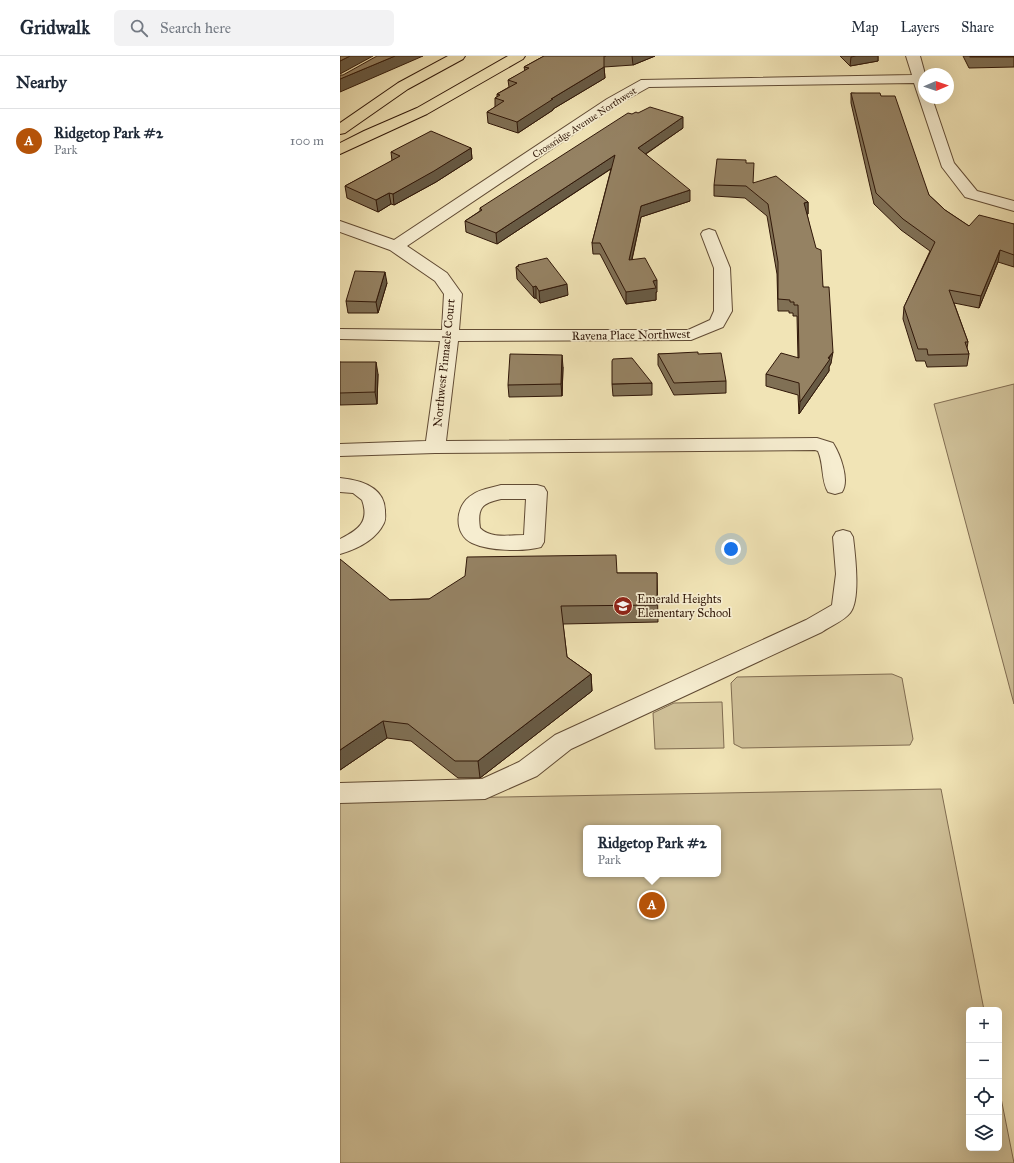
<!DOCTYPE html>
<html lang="en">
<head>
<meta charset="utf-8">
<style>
  :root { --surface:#fff; --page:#f2f2f3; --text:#1f2937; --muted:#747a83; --line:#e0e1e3; --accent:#b45309 }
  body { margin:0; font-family:"IM FELL Great Primer",serif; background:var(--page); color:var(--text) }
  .controls { position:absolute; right:12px; bottom:12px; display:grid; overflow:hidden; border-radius:6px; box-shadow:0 4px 16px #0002 }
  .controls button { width:36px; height:36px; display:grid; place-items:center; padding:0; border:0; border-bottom:1px solid var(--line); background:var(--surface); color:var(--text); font:20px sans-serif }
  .compass { position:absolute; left:578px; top:12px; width:36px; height:36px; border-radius:50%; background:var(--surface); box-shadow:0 4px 16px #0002; rotate:88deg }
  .you { position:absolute; left:391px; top:493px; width:14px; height:14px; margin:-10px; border:3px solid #fff; border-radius:50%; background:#1a73e8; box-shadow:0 0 0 6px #1a73e833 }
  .badge { display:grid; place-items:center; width:26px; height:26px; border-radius:50%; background:var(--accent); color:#fff; font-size:13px; font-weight:700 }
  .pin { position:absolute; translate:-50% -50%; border:2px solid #fff; box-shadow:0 1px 4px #0006 }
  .popup { position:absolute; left:243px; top:769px; width:138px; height:52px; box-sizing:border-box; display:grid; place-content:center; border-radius:6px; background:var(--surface); filter:drop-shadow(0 1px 3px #0005); font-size:13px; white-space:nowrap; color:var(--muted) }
  .popup b { font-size:15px; color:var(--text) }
  .popup::after { content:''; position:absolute; left:50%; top:100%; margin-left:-8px; border:8px solid transparent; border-top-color:var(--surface) }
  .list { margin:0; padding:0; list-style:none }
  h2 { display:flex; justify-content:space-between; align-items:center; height:52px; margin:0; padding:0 16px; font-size:17px }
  h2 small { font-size:13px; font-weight:400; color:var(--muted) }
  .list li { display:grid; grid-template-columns:26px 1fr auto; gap:12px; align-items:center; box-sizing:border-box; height:64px; padding:0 16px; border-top:1px solid var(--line) }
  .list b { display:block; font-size:15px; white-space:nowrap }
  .list p { margin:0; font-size:13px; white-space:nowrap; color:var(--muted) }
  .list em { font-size:13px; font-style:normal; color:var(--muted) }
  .icon { flex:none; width:22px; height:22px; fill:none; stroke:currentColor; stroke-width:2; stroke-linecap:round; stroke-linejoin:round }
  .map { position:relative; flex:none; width:674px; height:1107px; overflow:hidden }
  header { display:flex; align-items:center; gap:24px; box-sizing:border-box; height:56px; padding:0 20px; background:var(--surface); border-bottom:1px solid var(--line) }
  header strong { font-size:19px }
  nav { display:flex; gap:22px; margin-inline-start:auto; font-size:14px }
  .search { width:280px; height:36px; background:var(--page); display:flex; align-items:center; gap:10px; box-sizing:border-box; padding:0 14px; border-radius:6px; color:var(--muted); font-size:15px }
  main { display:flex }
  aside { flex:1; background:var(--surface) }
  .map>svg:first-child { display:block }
  .green { fill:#d0c199; stroke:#806c51; fill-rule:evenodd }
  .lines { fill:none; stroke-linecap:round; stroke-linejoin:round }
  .minor-casing { stroke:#614b34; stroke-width:2 }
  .major-casing { stroke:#311809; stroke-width:2 }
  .minor { fill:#f6edd0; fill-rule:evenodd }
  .major { fill:#f1e4b6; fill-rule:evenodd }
  .wall { fill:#807055; stroke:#311809 }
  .shaded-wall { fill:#685b45; stroke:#311809 }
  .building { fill:#958263; stroke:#311809 }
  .labels { text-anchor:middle; stroke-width:3.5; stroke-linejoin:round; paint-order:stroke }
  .far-street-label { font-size:10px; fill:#311809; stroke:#f6edd0 }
  .street-label { font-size:12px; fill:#311809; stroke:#f6edd0 }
  .poi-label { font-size:12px; fill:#311809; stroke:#f6edd0; text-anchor:start }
</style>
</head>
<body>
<header>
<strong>Gridwalk</strong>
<div class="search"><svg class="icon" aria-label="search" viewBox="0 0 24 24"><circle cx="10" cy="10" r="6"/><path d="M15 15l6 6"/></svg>Search here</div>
<nav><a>Map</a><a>Layers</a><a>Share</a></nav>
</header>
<main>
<aside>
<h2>Nearby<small></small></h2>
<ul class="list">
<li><span class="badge">A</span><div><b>Ridgetop Park #2</b><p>Park</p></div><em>100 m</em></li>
</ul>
</aside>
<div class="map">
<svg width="674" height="1107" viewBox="0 0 674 1107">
  <rect width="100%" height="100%" fill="#f1e4b6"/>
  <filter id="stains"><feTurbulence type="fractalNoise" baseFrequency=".005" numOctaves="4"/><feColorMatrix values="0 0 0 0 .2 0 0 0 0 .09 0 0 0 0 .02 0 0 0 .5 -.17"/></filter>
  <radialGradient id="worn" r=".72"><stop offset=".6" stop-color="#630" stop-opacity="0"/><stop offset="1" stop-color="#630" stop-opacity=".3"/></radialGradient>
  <!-- green -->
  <g class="green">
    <path d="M674 328V648L594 348Z"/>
    <path d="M552 618 562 622 573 683 570 689 402 692 394 688 391 627 397 621Z"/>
    <path d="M382 646 384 692 315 693 313 657 334 647Z"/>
    <path d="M601 733 644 954H629V1092H659V1032L674 1107H0V744ZM246 772H378V818H246Z"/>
  </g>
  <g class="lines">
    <defs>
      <g id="minor">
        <path d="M566 0H580L585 18H584V42H592L614 107 637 135 674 145V155L625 141 602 111 574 27 309 31 277 49 67 190 107 217 122 238 119 274H348L370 264 374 255V212L361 178 363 175 369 173 375 175 390 212 392 255 383 271 351 284 118 285 106 385 477 382 493 387C500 398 510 424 502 436L495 438 488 436C481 425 484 408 478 395L475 394 95 397 0 400V388L86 385 100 285 0 283V273L102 274 104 238 95 225 50 194 0 176V165L54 184 267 43 301 24 572 19Z"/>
        <path d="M0 422C20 424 45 431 45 455 45 459 46 463 44 467 36 484 17 493 0 498V483C18 474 30 466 22 444L13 437 0 436Z"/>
        <path d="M161 429H197L204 431 207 436 204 486 201 491C184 496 149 495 132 487 113 478 115 449 132 439 140 433 151 432 161 429ZM161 443H186L184 479C169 479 151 483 140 472 137 452 142 447 161 443Z"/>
        <path d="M503 474 510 476 513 481C515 498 521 544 510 557 504 565 490 570 482 576L231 693 197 720 145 743 0 747V727L142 723 179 706 215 679 466 564 492 549 496 518 493 481 496 476Z"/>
      </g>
      <g id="major">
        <path d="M108 0H125L123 3 68 33 5 77 0 78V67L58 27Z"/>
        <path d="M168 0H185L183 3 87 58 0 98V87L24 75 77 52Z"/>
      </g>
    </defs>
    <!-- minor casing -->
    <use href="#minor" class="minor-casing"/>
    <!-- major casing -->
    <use href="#major" class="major-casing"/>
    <!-- minor -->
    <use href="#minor" class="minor"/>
    <!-- major -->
    <use href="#major" class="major"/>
  </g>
  <!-- wall -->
  <g class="wall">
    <path d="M204 0H315L293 9 264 11 265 22 213 53V54L178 77 148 67 147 56 155 51V42L157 41V38L169 31 168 24 185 15 184 11Z"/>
    <path d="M500 0H538V5L510 10Z"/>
    <path d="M623 0H674V11L629 12Z"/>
    <path d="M511 37 541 40 589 139 605 154 629 170 674 168V211L658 206 639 252 614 247 628 286 627 292 629 298 627 310 587 311 585 305H576L563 263 564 251 590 195 561 174 534 148 511 47Z"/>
    <path d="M343 72 306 98 350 145 301 161 292 204 317 236H316V244L286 248 260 198H253L252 187 271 113 157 188 126 176 125 165 140 155V152Z"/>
    <path d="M131 92 132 103 96 126 54 149 51 148 38 156 7 142 5 130 52 105 51 96Z"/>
    <path d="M406 107 413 127 468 146V158H467L483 231 491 307 489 311V315L459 358 458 339 426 330V318L458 302 457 260H453V257H449V255H438L437 218 427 160 405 142 374 140V129Z"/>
    <path d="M178 209 228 239 200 247 196 242H194L177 223 176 211H178Z"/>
    <path d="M47 227 38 257H8L6 245Z"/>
    <path d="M318 298H358L386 325V337L334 339 318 309Z"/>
    <path d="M0 306 38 318 37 348 0 349Z"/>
    <path d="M223 311 222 340 169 341 168 329Z"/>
    <path d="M312 327V339L273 340 272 328Z"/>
    <path d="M277 517H317L318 566 223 568 227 601 251 618 252 635 140 722H118L71 685 47 682 0 714 50 544 89 543Z"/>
  </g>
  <!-- shaded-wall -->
  <g class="shaded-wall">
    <path d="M10 0H33L0 18V5Z"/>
    <path d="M55 0H83L0 36V23Z"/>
    <path d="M292 0H315L293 9Z"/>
    <path d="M516 0H538V5L510 10 511 1Z"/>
    <path d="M264 11 265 22 213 53V54L178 77 177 66 211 43Z"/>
    <path d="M343 61V72L298 103V92Z"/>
    <path d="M131 92 132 103 96 126 54 149 53 138Z"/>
    <path d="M275 99V110L157 188 156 177Z"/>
    <path d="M350 134V145L301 161 289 216V204L301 150Z"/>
    <path d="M49 137 51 148 38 156 36 144Z"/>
    <path d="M468 146V158L464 159V147Z"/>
    <path d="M660 194 658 206 639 252 641 240Z"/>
    <path d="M45 216 47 227 38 257 36 246Z"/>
    <path d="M317 224V236H316V244L286 248V236L313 225Z"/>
    <path d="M227 228 228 239 200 247 199 235Z"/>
    <path d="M196 230V242H194L193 231Z"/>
    <path d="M493 296 491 307 489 311V315L459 358 460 346Z"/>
    <path d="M222 299 223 311 222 340 221 328Z"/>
    <path d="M36 306 38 318 37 348 35 336Z"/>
    <path d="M251 618 252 635 140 722 138 705Z"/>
    <path d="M43 665 47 682 0 714V694Z"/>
  </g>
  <!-- building -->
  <g class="building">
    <path d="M0 0H10L0 5Z"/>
    <path d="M37 0H55L0 23V19H3Z"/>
    <path d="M204 0H266H264V11L211 43H213L177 66 147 56 164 45 155 42 160 39 157 38 177 27 168 24 189 12 184 11Z"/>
    <rect x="630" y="0" width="44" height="1"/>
    <path d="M511 37H540L541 40H555L589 139 605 154 629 170 639 159 674 168V199L660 194 641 240 609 234 628 286H625L629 298 588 299 587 293H578L564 251 595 186 563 163 536 137Z"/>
    <path d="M310 51 343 61 298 92 350 134 301 150 289 204 305 202 317 224 313 225 316 232 286 236 260 187H252L275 99 156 177 125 165 142 154 140 152 288 57 292 58 296 56 298 57Z"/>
    <path d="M91 75 131 92 94 115 53 138 49 137 36 144 5 130 60 100 51 96Z"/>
    <path d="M377 103 406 104V107H414L413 127 436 120 468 146 464 147 476 192 481 194 483 231H489L493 296 488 302 490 303 460 346 459 327 426 318 441 297 459 302 458 249H454V246H450V244L438 243V206L428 148 406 130 374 129Z"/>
    <path d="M207 202 227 228 199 235 196 230 193 231 176 211 179 210 178 209Z"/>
    <path d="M15 215 45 216 36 246 6 245Z"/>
    <path d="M358 296V298L381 297 386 325 334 327 318 298Z"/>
    <path d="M170 298 222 299 221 328 168 329Z"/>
    <path d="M292 302 312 327 272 328V305L273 303Z"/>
    <path d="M0 306H36L35 336 0 337Z"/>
    <path d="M276 499 277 517H317V549L221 550 227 601 251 618 138 705H115L68 668 43 665 0 694V503L50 544 89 543 125 520 127 501Z"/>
  </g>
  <!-- icons -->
  <defs>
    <symbol id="school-disc" viewBox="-11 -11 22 22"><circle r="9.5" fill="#8f2418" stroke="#f6edd0"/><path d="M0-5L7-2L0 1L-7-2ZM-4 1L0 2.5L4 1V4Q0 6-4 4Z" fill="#fff"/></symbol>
  </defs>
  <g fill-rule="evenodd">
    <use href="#school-disc" x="272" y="539" width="22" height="22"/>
  </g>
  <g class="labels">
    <!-- far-street labels -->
    <g class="far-street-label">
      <text transform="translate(244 66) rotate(-33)" y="4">Crossridge Avenue Northwest</text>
    </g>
    <!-- street labels -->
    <g class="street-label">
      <text transform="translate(291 279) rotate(-1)" y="4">Ravena Place Northwest</text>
      <text transform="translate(104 307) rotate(-84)" y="4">Northwest Pinnacle Court</text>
    </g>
    <!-- poi labels -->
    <g class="poi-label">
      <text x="297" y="547">Emerald Heights<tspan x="297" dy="14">Elementary School</tspan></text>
    </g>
  </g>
  <rect width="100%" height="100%" filter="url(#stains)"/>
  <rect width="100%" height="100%" fill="url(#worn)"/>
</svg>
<div class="controls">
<button>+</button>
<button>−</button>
<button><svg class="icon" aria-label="locate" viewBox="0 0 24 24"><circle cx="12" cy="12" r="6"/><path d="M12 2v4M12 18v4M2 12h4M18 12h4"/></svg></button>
<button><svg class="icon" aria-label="layers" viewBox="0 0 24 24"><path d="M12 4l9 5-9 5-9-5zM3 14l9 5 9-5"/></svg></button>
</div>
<svg class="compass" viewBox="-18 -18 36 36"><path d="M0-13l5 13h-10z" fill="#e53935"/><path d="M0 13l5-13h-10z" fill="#747a83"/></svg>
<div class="you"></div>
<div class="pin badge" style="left:312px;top:849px">A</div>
<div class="popup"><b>Ridgetop Park #2</b>Park</div>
</div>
</main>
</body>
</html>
